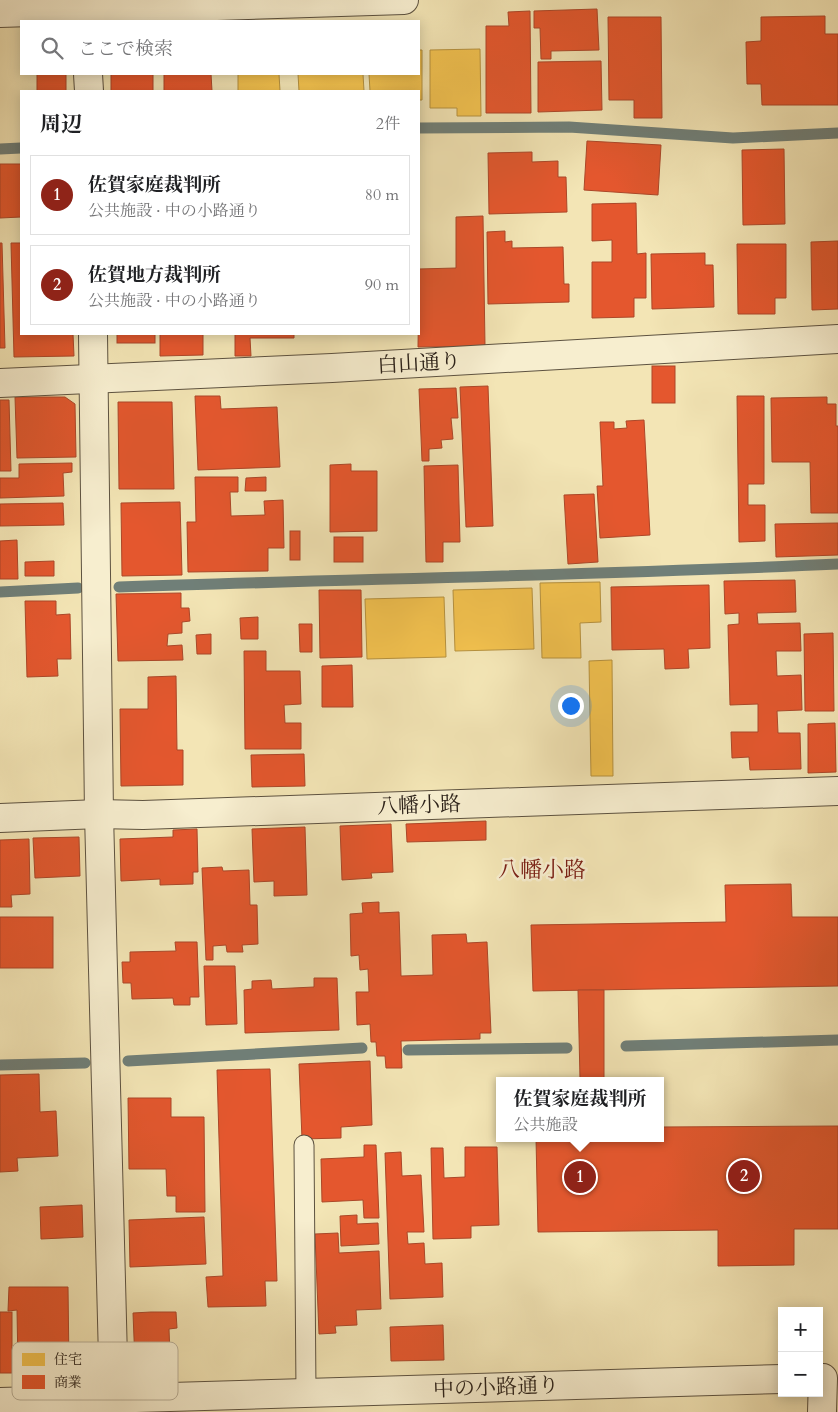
<!DOCTYPE html>
<html lang="ja">
<head>
<meta charset="utf-8">
<style>
  :root { --surface:#fff; --page:#f6f6f6; --text:#202124; --muted:#757577; --line:#e0e0e0; --accent:#8f2418 }
  body { margin:0; font-family:Cardo,"Noto Serif JP",serif; background:var(--page); color:var(--text) }
  .controls { position:absolute; right:15px; bottom:15px; display:grid; overflow:hidden; border-radius:0px; box-shadow:0 2px 12px #0003 }
  .controls button { width:45px; height:45px; display:grid; place-items:center; padding:0; border:0; border-bottom:1px solid var(--line); background:var(--surface); color:var(--text); font:25px sans-serif }
  .you { position:absolute; left:570px; top:705px; width:18px; height:18px; margin:-12px; border:4px solid #fff; border-radius:50%; background:#1a73e8; box-shadow:0 0 0 8px #1a73e833 }
  .badge { display:grid; place-items:center; width:32px; height:32px; border-radius:50%; background:var(--accent); color:#fff; font-size:16px; font-weight:700 }
  .pin { position:absolute; translate:-50% -50%; border:2px solid #fff; box-shadow:0 1px 5px #0006 }
  .popup { position:absolute; left:496px; top:1077px; width:168px; height:65px; box-sizing:border-box; display:grid; place-content:center; border-radius:0px; background:var(--surface); filter:drop-shadow(0 1px 4px #0005); font-size:16px; white-space:nowrap; color:var(--muted) }
  .popup b { font-size:19px; color:var(--text) }
  .popup::after { content:''; position:absolute; left:50%; top:100%; margin-left:-10px; border:10px solid transparent; border-top-color:var(--surface) }
  .list { margin:0; padding:0; list-style:none }
  h2 { display:flex; justify-content:space-between; align-items:center; height:65px; margin:0; padding:0 20px; font-size:21px }
  h2 small { font-size:16px; font-weight:400; color:var(--muted) }
  .list li { display:grid; grid-template-columns:32px 1fr auto; gap:15px; align-items:center; box-sizing:border-box; height:80px; margin:0 10px 10px; padding:0 10px; border:1px solid var(--line); border-radius:0px }
  .list b { display:block; font-size:19px; white-space:nowrap }
  .list p { margin:0; font-size:16px; white-space:nowrap; color:var(--muted) }
  .list em { font-size:16px; font-style:normal; color:var(--muted) }
  .icon { flex:none; width:28px; height:28px; fill:none; stroke:currentColor; stroke-width:2; stroke-linecap:round; stroke-linejoin:round }
  .map { position:relative; flex:none; width:838px; height:1412px; overflow:hidden }
  .search { position:absolute; background:var(--surface); box-shadow:0 2px 12px #0003; left:20px; top:20px; width:400px; height:55px; display:flex; align-items:center; gap:12px; box-sizing:border-box; padding:0 18px; border-radius:0px; color:var(--muted); font-size:19px }
  .panel { position:absolute; background:var(--surface); box-shadow:0 2px 12px #0003; left:20px; top:90px; width:400px; height:245px; border-radius:0px }
  .map>svg:first-child { display:block }
  .homes { fill:#f2c14e; stroke:#b6913e }
  .shops { fill:#e4572e; stroke:#ac4728 }
  .lines { fill:none; stroke-linecap:round; stroke-linejoin:round }
  .stream { stroke:#707f78; stroke-width:11 }
  .service-casing { stroke:#5d5240; stroke-width:21 }
  .minor-casing { stroke:#5d5240; stroke-width:30 }
  .tertiary-casing { stroke:#5d5240; stroke-width:30 }
  .service { stroke:#f7eecf; stroke-width:19 }
  .minor { stroke:#f7eecf; stroke-width:28 }
  .tertiary { stroke:#f7eecf; stroke-width:28 }
  .labels { text-anchor:middle; stroke-width:5; stroke-linejoin:round; paint-order:stroke }
  .street-label { font-size:21px; fill:#2b2119; stroke:#f7eecf }
  .neighbourhood-label { font-size:22px; fill:#7a1f14; stroke:#f7eecf }
  .key { fill:#f7eecf; stroke:#bab098; stroke-width:1 }
  .key-label { font-size:14px; fill:#2b2119 }
</style>
</head>
<body>
<div class="map">
<svg width="838" height="1412" viewBox="0 0 838 1412">
  <rect width="100%" height="100%" fill="#f3e5b5"/>
  <filter id="stains"><feTurbulence type="fractalNoise" baseFrequency=".004" numOctaves="4"/><feColorMatrix values="0 0 0 0 .2 0 0 0 0 .09 0 0 0 0 .02 0 0 0 .5 -.17"/></filter>
  <radialGradient id="worn" r=".72"><stop offset=".6" stop-color="#630" stop-opacity="0"/><stop offset="1" stop-color="#630" stop-opacity=".3"/></radialGradient>
  <!-- homes -->
  <g class="homes">
    <path d="M480 49 481 116H457V108H430V50Z"/>
    <path d="M419 50H422V100H419V91H370L369 74H419Z"/>
    <path d="M238 74H279L280 91H238Z"/>
    <path d="M298 74H363L364 91H299Z"/>
    <path d="M600 582 601 622 580 623 581 658H542L540 583Z"/>
    <path d="M532 588 534 649 455 651 453 590Z"/>
    <path d="M444 597 446 657 367 659 365 599Z"/>
    <path d="M612 660 613 776H591L589 661Z"/>
  </g>
  <!-- shops -->
  <g class="shops">
    <path d="M597 9 599 50 551 51V59H541L540 28H534V11Z"/>
    <path d="M530 11 531 113H486V26H509L508 12Z"/>
    <path d="M825 16V34H838V105H762L761 84H747L746 42 761 41V17Z"/>
    <path d="M608 17H661L662 118H634V100H609Z"/>
    <path d="M601 61 602 110 538 112V62Z"/>
    <rect x="37" y="74" width="29" height="17"/>
    <rect x="111" y="74" width="42" height="17"/>
    <path d="M164 74H211L212 91H164Z"/>
    <path d="M587 141 661 145 658 195 584 190Z"/>
    <path d="M784 149 785 224 743 225 742 150Z"/>
    <path d="M532 152V162L558 161V177H566L567 212 489 214 488 153Z"/>
    <path d="M0 164H21V217L0 218Z"/>
    <path d="M636 203 637 254 646 253V298H634V317L592 318V262H612V240L592 241V204Z"/>
    <path d="M483 216 485 346 418 347 419 269 456 268V217Z"/>
    <path d="M505 231V242L512 241V248L563 247 564 284H569V302L488 304 487 232Z"/>
    <path d="M838 241V309L812 310 811 242Z"/>
    <path d="M0 243H2L5 348H0Z"/>
    <path d="M11 243H21V334H73L74 356 14 357Z"/>
    <path d="M737 244H786V298H775V314H738Z"/>
    <path d="M705 253V265H713L714 307 652 309 651 254Z"/>
    <rect x="117" y="334" width="38" height="9"/>
    <path d="M160 334H203V355L160 356Z"/>
    <path d="M235 334H294V338H250L251 356H235Z"/>
    <rect x="652" y="366" width="23" height="37"/>
    <path d="M488 386 493 526 466 527 460 387Z"/>
    <path d="M456 388 458 418H451L453 439 441 440 442 448 429 449V461H422L419 389Z"/>
    <path d="M195 396H220L221 409 277 407 280 467 198 470Z"/>
    <path d="M737 396H764V484H748V505H765V541L739 542Z"/>
    <path d="M15 397H65L75 404 76 457 17 458Z"/>
    <path d="M827 397V404H836V426H838V513H811L810 462H772L771 398Z"/>
    <path d="M0 400H9L11 471H0Z"/>
    <path d="M118 402H172L174 489H119Z"/>
    <path d="M644 420 650 535 600 538 597 486H603L600 422H614V429L627 428 626 421Z"/>
    <path d="M72 463V472L63 473 64 496 0 498V478H19V464Z"/>
    <path d="M351 464V471H377V531L330 532V465Z"/>
    <path d="M458 465 460 542H443V562H426L424 466Z"/>
    <path d="M195 477H238V492H230L231 516 265 515 264 501 283 500 284 548H268V571L188 572 187 522H196Z"/>
    <path d="M266 477V491H245L246 478Z"/>
    <path d="M594 494 598 562 568 564 564 495Z"/>
    <path d="M180 502 182 575 122 576 121 503Z"/>
    <path d="M63 503 64 525 0 526V504Z"/>
    <path d="M838 523V555L776 557 775 524Z"/>
    <rect x="290" y="531" width="10" height="29"/>
    <rect x="334" y="537" width="29" height="25"/>
    <path d="M17 540 18 579H0V541Z"/>
    <path d="M54 561V576H25V562Z"/>
    <path d="M795 580 796 612 757 613 758 624 800 623 801 651H776L777 676 801 675 802 710 777 711 778 733H800L801 769 750 770 749 757 732 758 731 732H758V704L730 705 728 625 739 624V613L725 614 724 581Z"/>
    <path d="M709 585 710 648 688 649 689 668 665 669 664 649 612 650 611 587Z"/>
    <path d="M319 590H361L362 657 320 658Z"/>
    <path d="M181 593V608H189L190 621 182 622V633L168 634 167 646 182 645 183 660 118 661 116 594Z"/>
    <path d="M25 601H56V615L70 614 71 659H57L58 676 27 677Z"/>
    <path d="M258 617V639H241L240 618Z"/>
    <path d="M299 624H312V652H300Z"/>
    <path d="M833 633 834 711H805L804 634Z"/>
    <path d="M211 634V654H197L196 635Z"/>
    <path d="M244 651H266V671H300L301 704 284 705 285 723H301V749H245Z"/>
    <path d="M352 665 353 707H322V666Z"/>
    <path d="M176 676 177 750H183V785L121 786 120 709H148V677Z"/>
    <path d="M835 723 836 772 808 773V724Z"/>
    <path d="M304 754 305 786 252 787 251 755Z"/>
    <path d="M486 821V840L407 842 406 824Z"/>
    <path d="M391 824 393 872 371 873 372 878 342 880 340 826Z"/>
    <path d="M305 827 307 895 274 896V881L254 882 252 829Z"/>
    <path d="M197 829 198 872H193V884L160 885V879L121 881 120 839 173 837V830Z"/>
    <path d="M79 837 80 876 35 878 33 838Z"/>
    <path d="M29 839 30 894 11 895 12 907H0V840Z"/>
    <path d="M222 867 223 871 249 870 250 905H257L258 944 242 945 243 952H227L226 945 213 946V960H206L202 868Z"/>
    <path d="M791 884 792 917H838V986L533 991 531 925 726 922 725 885Z"/>
    <path d="M379 902V913L399 912 401 976 433 975 432 935 466 934 467 943 487 942 491 1033H480V1039L401 1041 402 1068H386L385 1056H377L376 1042H371L370 1024 357 1025 356 992H369L368 969 360 970 359 955 351 956 350 914 363 913 362 903Z"/>
    <rect x="0" y="917" width="53" height="51"/>
    <path d="M175 942H197L199 997H190V1005H174L173 998 132 999 131 983H123L122 962H130V952L176 951Z"/>
    <path d="M204 966H235L237 1024 206 1025Z"/>
    <path d="M314 978H337L339 1030 245 1033 244 990 252 989V981L271 980 272 989 314 987Z"/>
    <path d="M578 990H604V1079H580Z"/>
    <path d="M370 1061 372 1125 341 1127V1138L302 1139 299 1064Z"/>
    <path d="M270 1069 277 1281H265L266 1306 208 1307 206 1277 223 1276 217 1070Z"/>
    <path d="M39 1074 40 1112 56 1111 58 1156 17 1158 18 1171 0 1172V1075Z"/>
    <path d="M622 1078V1081H536V1080Z"/>
    <path d="M128 1098H171V1117H204L205 1212H176V1196H167L166 1169H129Z"/>
    <path d="M838 1126V1229H794V1265L718 1266V1230L538 1232 536 1138H660V1127Z"/>
    <path d="M364 1145H376L379 1218H364L363 1200 322 1202 321 1159 364 1157Z"/>
    <path d="M465 1147H497L499 1225 471 1226V1238L433 1239 431 1148H443L444 1178 465 1177Z"/>
    <path d="M401 1152 402 1176 421 1175 424 1232H407L408 1244 424 1243 425 1264 442 1263 443 1297 390 1299 385 1153Z"/>
    <path d="M82 1205 83 1237 41 1239 40 1207Z"/>
    <path d="M357 1215V1224L378 1223 379 1244 341 1246 340 1216Z"/>
    <path d="M204 1217 206 1264 130 1267 129 1220Z"/>
    <path d="M338 1233 339 1253 379 1251 381 1309 356 1310 357 1325 335 1326 336 1333 319 1334 315 1234Z"/>
    <path d="M9 1287H68L69 1367H18L17 1310 8 1311Z"/>
    <rect x="0" y="1312" width="12" height="61"/>
    <path d="M151 1312H176L177 1328 169 1329 170 1355 151 1356V1363H135L133 1313Z"/>
    <path d="M443 1325 444 1360 391 1361 390 1327Z"/>
  </g>
  <g class="lines">
    <!-- stream -->
    <g class="stream">
      <path d="M419 128 569 127 733 138 838 133"/>
      <path d="M0 149 21 148"/>
      <path d="M119 587C359 579 599 575 838 564"/>
      <path d="M0 592 78 588"/>
      <path d="M626 1046 838 1040"/>
      <path d="M408 1050 567 1048"/>
      <path d="M128 1061 362 1048"/>
      <path d="M0 1065 85 1063"/>
    </g>
    <defs>
      <path id="service" d="M304 1145 306 1392"/>
      <g id="minor">
        <path d="M0 13 404 0"/>
        <path d="M88 74 89 91"/>
        <path d="M93 334 99 814 114 1398"/>
        <path d="M0 383 332 368 838 339"/>
        <path d="M0 818 99 814 143 815 838 791"/>
      </g>
      <g id="tertiary">
        <path d="M0 1402 782 1379"/>
        <path d="M822 1412 823 1378"/>
      </g>
    </defs>
    <!-- service casing -->
    <use href="#service" class="service-casing"/>
    <!-- minor casing -->
    <use href="#minor" class="minor-casing"/>
    <!-- tertiary casing -->
    <use href="#tertiary" class="tertiary-casing"/>
    <!-- service -->
    <use href="#service" class="service"/>
    <!-- minor -->
    <use href="#minor" class="minor"/>
    <!-- tertiary -->
    <use href="#tertiary" class="tertiary"/>
  </g>
  <g class="labels">
    <!-- street labels -->
    <g class="street-label">
      <text transform="translate(419 363) rotate(-3)" y="7">白山通り</text>
      <text transform="translate(419 805) rotate(-2)" y="7">八幡小路</text>
      <text transform="translate(496 1387) rotate(-2)" y="7">中の小路通り</text>
    </g>
    <!-- neighbourhood labels -->
    <g class="neighbourhood-label">
      <text x="542" y="877">八幡小路</text>
    </g>
  </g>
  <!-- legend -->
  <rect x="12" y="1342" width="166" height="58" rx="8" class="key"/>
  <rect x="22" y="1353" width="23" height="13" fill="#f2c14e"/>
  <rect x="22" y="1375" width="23" height="14" fill="#e4572e"/>
  <g class="key-label">
    <text x="54" y="1364">住宅</text>
    <text x="54" y="1387">商業</text>
  </g>
  <rect width="100%" height="100%" filter="url(#stains)"/>
  <rect width="100%" height="100%" fill="url(#worn)"/>
</svg>
<div class="controls">
<button>+</button>
<button>−</button>
</div>
<div class="you"></div>
<div class="pin badge" style="left:580px;top:1177px">1</div>
<div class="popup"><b>佐賀家庭裁判所</b>公共施設</div>
<div class="pin badge" style="left:744px;top:1176px">2</div>
<div class="search"><svg class="icon" aria-label="search" viewBox="0 0 24 24"><circle cx="10" cy="10" r="6"/><path d="M15 15l6 6"/></svg>ここで検索</div>
<section class="panel">
<h2>周辺<small>2件</small></h2>
<ul class="list">
<li><span class="badge">1</span><div><b>佐賀家庭裁判所</b><p>公共施設 · 中の小路通り</p></div><em>80 m</em></li>
<li><span class="badge">2</span><div><b>佐賀地方裁判所</b><p>公共施設 · 中の小路通り</p></div><em>90 m</em></li>
</ul>
</section>
</div>
</body>
</html>
